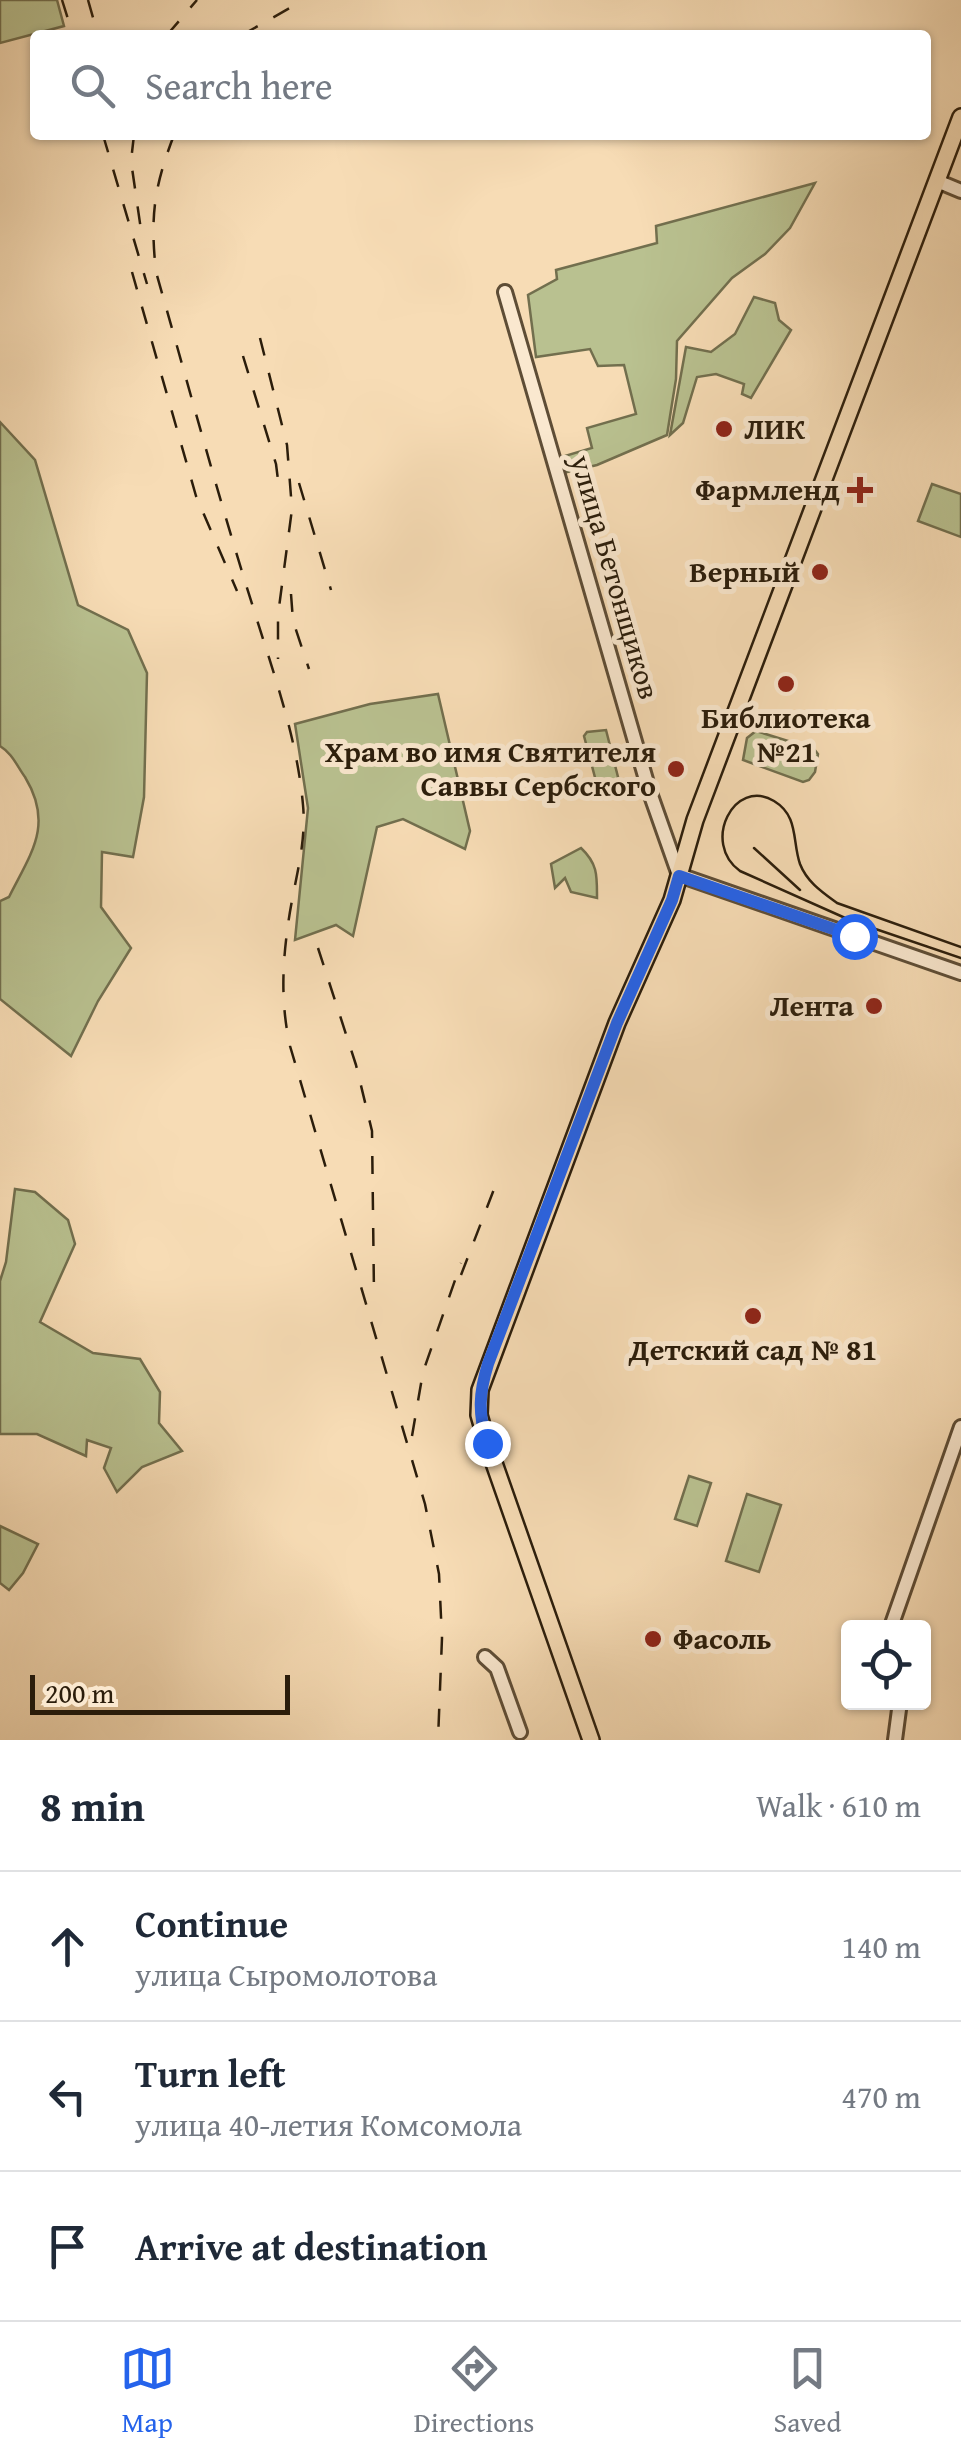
<!DOCTYPE html>
<html lang="en">
<head>
<meta charset="utf-8">
<style>
  :root { --surface:#fff; --page:#f2f2f3; --text:#1f2937; --muted:#747a83; --line:#e0e1e3; --accent:#2563eb }
  body { margin:0; font-family:"Gentium Book Plus",serif; background:var(--page); color:var(--text) }
  .controls { position:absolute; right:30px; bottom:30px; display:grid; overflow:hidden; border-radius:10px; box-shadow:0 2px 8px #0004 }
  .controls button { width:90px; height:90px; display:grid; place-items:center; padding:0; border:0; border-bottom:2px solid var(--line); background:var(--surface); color:var(--text); font:50px sans-serif }
  .scale { position:absolute; left:30px; bottom:25px; width:260px; box-sizing:border-box; padding-left:10px; border:5px solid #2b1d0b; border-top:0; font-size:28px; line-height:35px; white-space:nowrap; color:#2b1d0b; -webkit-text-stroke:8px #fae8cf; paint-order:stroke }
  .stop { position:absolute; width:30px; height:30px; margin:-22px; border:8px solid #2563eb; border-radius:50%; background:#fff }
  .stop.end { background:#2563eb; border-color:#fff; box-shadow:0 2px 10px #0008 }
  .list { margin:0; padding:0; list-style:none }
  h2 { display:flex; justify-content:space-between; align-items:center; height:130px; margin:0; padding:0 40px; font-size:42px }
  h2 small { font-size:32px; font-weight:400; color:var(--muted) }
  .list li { display:grid; grid-template-columns:65px 1fr auto; gap:30px; align-items:center; box-sizing:border-box; height:150px; padding:0 40px; border-top:2px solid var(--line) }
  .list b { display:block; font-size:38px; white-space:nowrap }
  .list p { margin:0; font-size:32px; white-space:nowrap; color:var(--muted) }
  .list em { font-size:32px; font-style:normal; color:var(--muted) }
  .icon { flex:none; width:55px; height:55px; fill:none; stroke:currentColor; stroke-width:2; stroke-linecap:round; stroke-linejoin:round }
  .map { position:relative; flex:none; width:961px; height:1740px; overflow:hidden }
  .search { position:absolute; background:var(--surface); box-shadow:0 2px 8px #0004; left:30px; right:30px; top:30px; height:110px; display:flex; align-items:center; gap:25px; box-sizing:border-box; padding:0 35px; border-radius:10px; color:var(--muted); font-size:38px }
  .sheet { height:580px; background:var(--surface) }
  nav { display:flex; justify-content:space-around; align-items:center; box-sizing:border-box; height:140px; border-top:2px solid var(--line); background:var(--surface); font-size:28px; color:var(--muted) }
  nav a { display:grid; justify-items:center; gap:5px }
  nav .on { color:var(--accent) }
  .map>svg:first-child { display:block }
  .green { fill:#b9c190; stroke:#726f4e; stroke-width:2.5 }
  .lines { fill:none; stroke-linecap:round; stroke-linejoin:round }
  .minor-casing { stroke:#5e4d36; stroke-width:18 }
  .major-casing { stroke:#2b1d0b; stroke-width:20 }
  .minor { stroke:#fae8cf; stroke-width:12 }
  .major { stroke:#f7dcb5; stroke-width:15 }
  .tram { stroke:#2b1d0b; stroke-width:2.5 }
  .rail { stroke:#2b1d0b; stroke-width:2.5; stroke-dasharray:18 18; stroke-linecap:butt }
  .route { stroke:#2563eb; stroke-width:12 }
  .poi-dot { fill:#8f2418; stroke:#fae8cf; stroke-width:4 }
  .labels { text-anchor:middle; stroke-width:10; stroke-linejoin:round; paint-order:stroke }
  .poi-label { font-size:30px; font-weight:bold; fill:#2b1d0b; stroke:#fae8cf; text-anchor:end }
  .street-label { font-size:30px; fill:#2b1d0b; stroke:#fae8cf }
</style>
</head>
<body>
<div class="map">
<svg width="961" height="1740" viewBox="0 0 961 1740">
  <rect width="100%" height="100%" fill="#f7dcb5"/>
  <filter id="stains"><feTurbulence type="fractalNoise" baseFrequency=".002" numOctaves="4"/><feColorMatrix values="0 0 0 0 .2 0 0 0 0 .09 0 0 0 0 .02 0 0 0 .5 -.17"/></filter>
  <radialGradient id="worn" r=".72"><stop offset=".6" stop-color="#630" stop-opacity="0"/><stop offset="1" stop-color="#630" stop-opacity=".3"/></radialGradient>
  <!-- green -->
  <g class="green">
    <path d="M0 0H57L64 26 0 43Z"/>
    <path d="M815 183 790 228 765 254 732 278 677 341 676 379 667 435 597 465 563 473 558 458 592 448 587 428 636 414 624 365 598 366 590 349 536 357 528 295 557 279 556 270 657 243 656 226Z"/>
    <path d="M754 297 775 303 779 320 791 330 751 398 742 394 744 384 716 374 697 377 683 423 670 435 686 347 711 352 735 334Z"/>
    <path d="M0 422 35 460 78 605 128 630 147 673 144 797 133 857 102 852 101 907 131 948 98 1001 71 1056 0 999V901L9 897C31 853 54 825 25 777 17 766 12 753 0 746Z"/>
    <path d="M932 484 961 494V537L918 521Z"/>
    <path d="M438 694 470 831 465 849 403 819 377 827 353 936 336 925 295 940 308 808 295 724 370 704Z"/>
    <path d="M606 730 618 777 616 780 597 785 584 736 587 732Z"/>
    <path d="M756 731 814 749 818 754 815 772 809 780 803 782 743 760 747 738Z"/>
    <path d="M581 848C598 864 597 876 597 898L571 892 565 878 555 888 551 864Z"/>
    <path d="M15 1189 35 1192 68 1220 75 1244 40 1322 93 1353 140 1359 160 1392 159 1423 182 1451 142 1467 117 1492 104 1468 111 1448 87 1440 86 1456 37 1434H0V1281L6 1262Z"/>
    <path d="M689 1476 711 1483 697 1526 675 1519Z"/>
    <path d="M747 1494 781 1505 759 1572 726 1561Z"/>
    <path d="M0 1526 38 1544 23 1573 9 1590 0 1583Z"/>
  </g>
  <g class="lines">
    <defs>
      <g id="minor">
        <path d="M937 181 961 191"/>
        <path d="M505 292 649 790 679 875 961 973"/>
        <path d="M898 1628 892 1624 961 1427"/>
        <path d="M485 1657 497 1668 520 1732"/>
        <path d="M895 1740 900 1702"/>
      </g>
      <path id="major" d="M591 1740 487 1443 479 1415 480 1390 617 1023 672 900 695 820 961 117"/>
    </defs>
    <!-- minor casing -->
    <use href="#minor" class="minor-casing"/>
    <!-- major casing -->
    <use href="#major" class="major-casing"/>
    <!-- minor -->
    <use href="#minor" class="minor"/>
    <!-- major -->
    <use href="#major" class="major"/>
    <!-- tram -->
    <g class="tram">
      <path d="M754 848 800 890"/>
      <path d="M961 947 837 903C822 892 807 882 800 864 792 841 799 816 774 801 734 777 701 843 740 871L852 921 961 958"/>
    </g>
    <!-- rail -->
    <g class="rail">
      <path d="M62 0 73 35"/>
      <path d="M88 0 98 35"/>
      <path d="M167 35 197 0"/>
      <path d="M242 35 304 0"/>
      <path d="M103 135 147 284"/>
      <path d="M134 135 131 161 142 237"/>
      <path d="M174 135C154 187 150 216 156 272 188 384 218 496 253 607 273 672 297 737 303 805 307 846 293 885 288 925 282 967 281 1005 290 1046L425 1504 439 1574 442 1638 438 1740"/>
      <path d="M132 272 196 496 237 591"/>
      <path d="M260 338 287 445 292 509 278 615V659"/>
      <path d="M243 356 276 464 278 480"/>
      <path d="M299 483 331 590"/>
      <path d="M291 594 293 621 309 669"/>
      <path d="M318 948 356 1065 372 1131 374 1294"/>
      <path d="M461 1275 496 1184"/>
      <path d="M412 1436 423 1372 461 1263"/>
    </g>
  </g>
  <g class="lines">
    <!-- route -->
    <path class="route" d="M487 1443C478 1413 479 1393 488 1364L617 1023 672 900 679 876 854 936"/>
  </g>
  <!-- markers -->
  <g class="poi-dot">
    <circle cx="724" cy="429" r="10"/>
    <path d="M855 475h10v10h10v10h-10v10h-10v-10h-10v-10h10z"/>
    <circle cx="820" cy="572" r="10"/>
    <circle cx="786" cy="684" r="10"/>
    <circle cx="676" cy="769" r="10"/>
    <circle cx="874" cy="1006" r="10"/>
    <circle cx="753" cy="1316" r="10"/>
    <circle cx="653" cy="1639" r="10"/>
  </g>
  <g class="labels">
    <!-- poi labels -->
    <g class="poi-label">
      <text x="744" y="439" text-anchor="start">ЛИК</text>
      <text x="840" y="500">Фармленд</text>
      <text x="800" y="582">Верный</text>
      <text x="786" y="728" text-anchor="middle">Библиотека<tspan x="786" dy="34">№21</tspan></text>
      <text x="656" y="762">Храм во имя Святителя<tspan x="656" dy="34">Саввы Сербского</tspan></text>
      <text x="854" y="1016">Лента</text>
      <text x="753" y="1360" text-anchor="middle">Детский сад № 81</text>
      <text x="673" y="1649" text-anchor="start">Фасоль</text>
    </g>
    <!-- street labels -->
    <g class="street-label">
      <text transform="translate(615 577) rotate(74)" y="10">улица Бетонщиков</text>
    </g>
  </g>
  <rect width="100%" height="100%" filter="url(#stains)"/>
  <rect width="100%" height="100%" fill="url(#worn)"/>
</svg>
<div class="controls">
<button><svg class="icon" aria-label="locate" viewBox="0 0 24 24"><circle cx="12" cy="12" r="6"/><path d="M12 2v4M12 18v4M2 12h4M18 12h4"/></svg></button>
</div>
<div class="scale">200 m</div>
<div class="stop" style="left:854px;top:936px"></div>
<div class="stop end" style="left:487px;top:1443px"></div>
<div class="search"><svg class="icon" aria-label="search" viewBox="0 0 24 24"><circle cx="10" cy="10" r="6"/><path d="M15 15l6 6"/></svg>Search here</div>
</div>
<section class="sheet">
<h2>8 min<small>Walk · 610 m</small></h2>
<ul class="list">
<li><svg class="icon" aria-label="ahead" viewBox="0 0 24 24"><path d="M12 20V5M6 11l6-6 6 6"/></svg><div><b>Continue</b><p>улица Сыромолотова</p></div><em>140 m</em></li>
<li><svg class="icon" aria-label="left" viewBox="0 0 24 24"><path d="M17 20v-9H6M10 6l-5 5 5 5"/></svg><div><b>Turn left</b><p>улица 40-летия Комсомола</p></div><em>470 m</em></li>
<li><svg class="icon" aria-label="arrive" viewBox="0 0 24 24"><path d="M6 21V4h12l-3 4 3 4H6"/></svg><div><b>Arrive at destination</b></div></li>
</ul>
</section>
<nav>
<a class="on"><svg class="icon" aria-label="map" viewBox="0 0 24 24"><path d="M3 6l6-2 6 2 6-2v14l-6 2-6-2-6 2zM9 4v14M15 6v14"/></svg>Map</a>
<a><svg class="icon" aria-label="directions" viewBox="0 0 24 24"><path d="M12 3l9 9-9 9-9-9zM9 14v-3h6M13 9l2 2-2 2"/></svg>Directions</a>
<a><svg class="icon" aria-label="saved" viewBox="0 0 24 24"><path d="M7 4h10v16l-5-4-5 4z"/></svg>Saved</a>
</nav>
</body>
</html>
